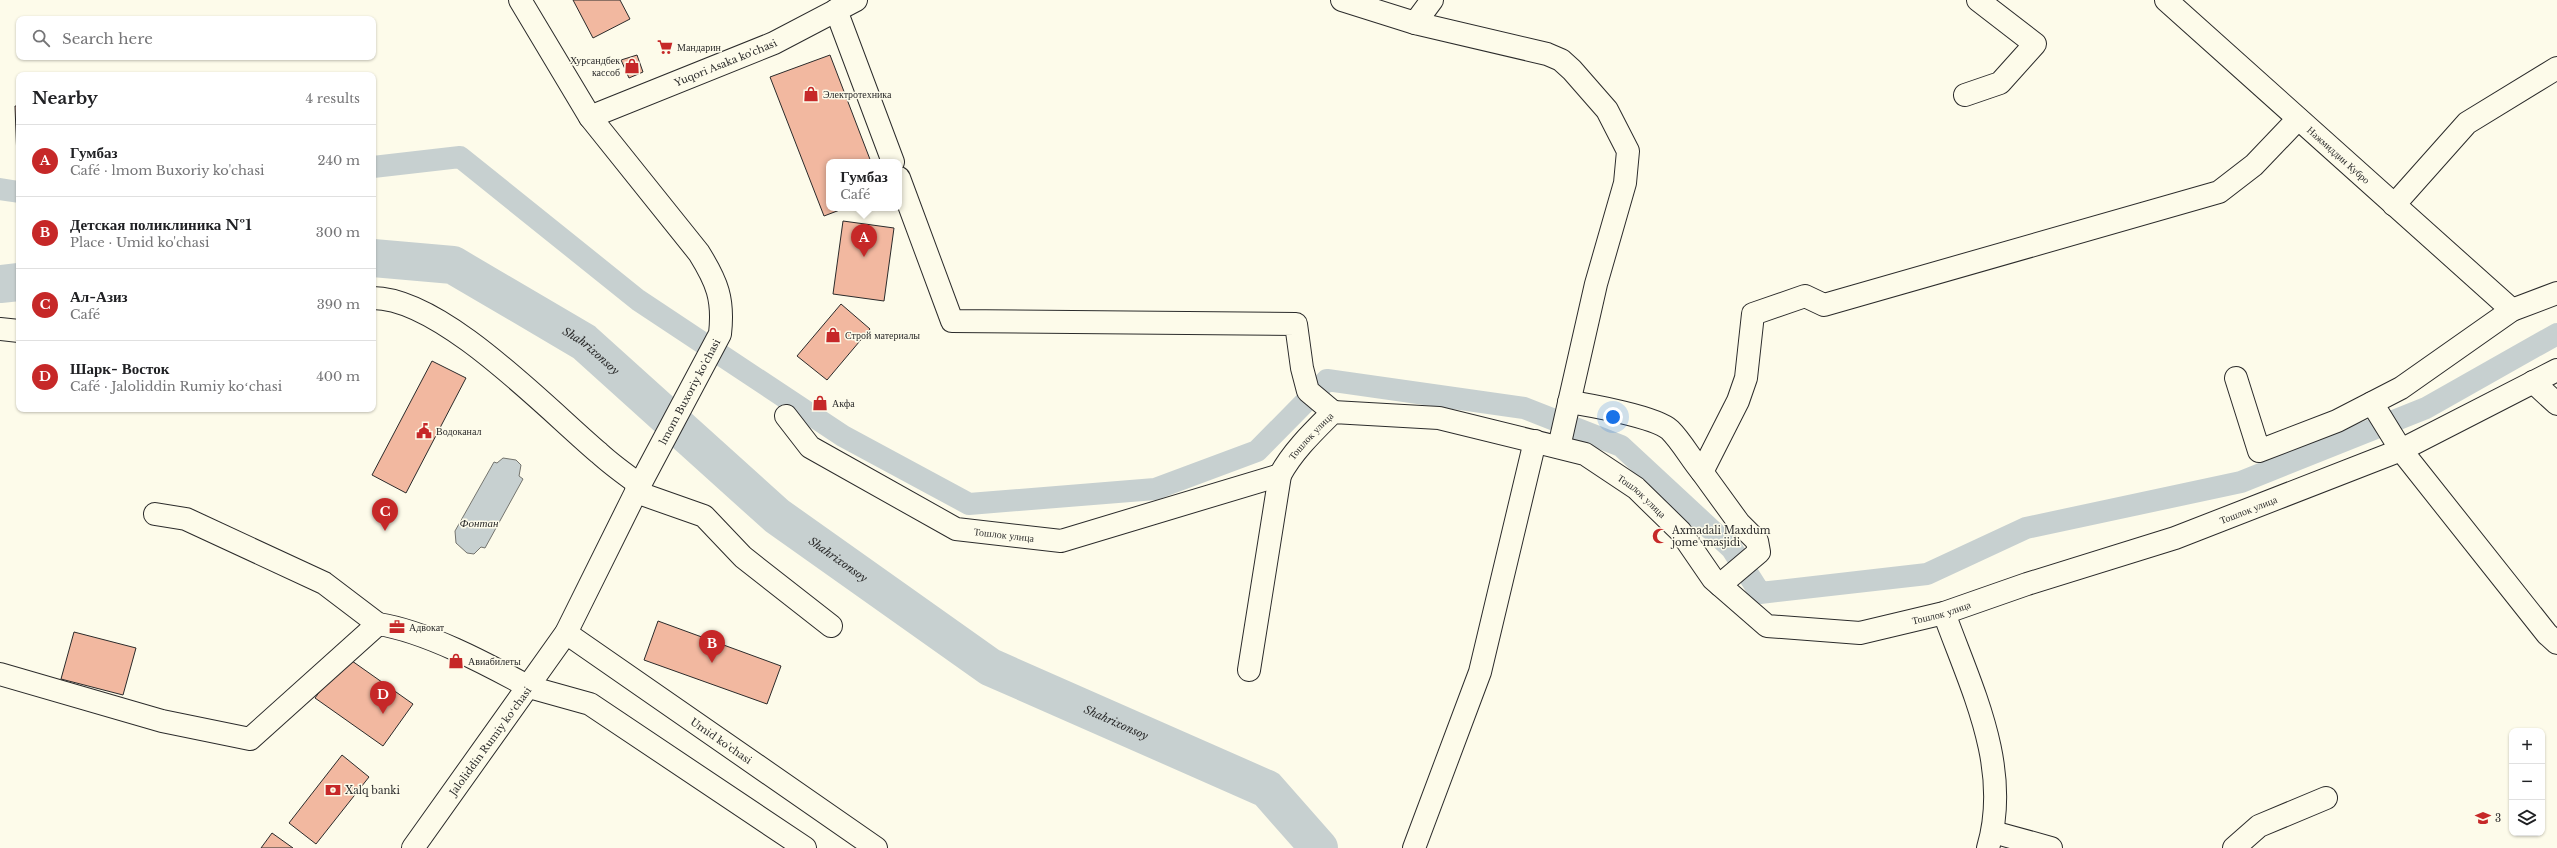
<!DOCTYPE html>
<html lang="en">
<head>
<meta charset="utf-8">
<style>
  :root { --surface:#fff; --page:#f6f6f6; --text:#202124; --muted:#757577; --line:#e0e0e0; --accent:#c62828 }
  body { margin:0; font-family:"Libre Baskerville",serif; background:var(--page); color:var(--text) }
  .controls { position:absolute; right:12px; bottom:12px; display:grid; overflow:hidden; border-radius:8px; box-shadow:0 1px 3px #0004 }
  .controls button { width:36px; height:36px; display:grid; place-items:center; padding:0; border:0; border-bottom:1px solid var(--line); background:var(--surface); color:var(--text); font:20px sans-serif }
  .you { position:absolute; left:1613px; top:417px; width:14px; height:14px; margin:-10px; border:3px solid #fff; border-radius:50%; background:#1a73e8; box-shadow:0 0 0 6px #1a73e833 }
  .badge { display:grid; place-items:center; width:26px; height:26px; border-radius:50%; background:var(--accent); color:#fff; font-size:13px; font-weight:700 }
  .pin { position:absolute; translate:-50% -33px; filter:drop-shadow(0 1px 2px #0008) }
  .pin::after { content:''; position:absolute; top:21px; width:14px; height:12px; background:inherit; clip-path:polygon(0 0,100% 0,50% 100%) }
  .popup { position:absolute; left:826px; top:159px; width:76px; height:52px; box-sizing:border-box; display:grid; place-content:center; border-radius:8px; background:var(--surface); filter:drop-shadow(0 1px 3px #0005); font-size:13px; white-space:nowrap; color:var(--muted) }
  .popup b { font-size:15px; color:var(--text) }
  .popup::after { content:''; position:absolute; left:50%; top:100%; margin-left:-8px; border:8px solid transparent; border-top-color:var(--surface) }
  .list { margin:0; padding:0; list-style:none }
  h2 { display:flex; justify-content:space-between; align-items:center; height:52px; margin:0; padding:0 16px; font-size:17px }
  h2 small { font-size:13px; font-weight:400; color:var(--muted) }
  .list li { display:grid; grid-template-columns:26px 1fr auto; gap:12px; align-items:center; box-sizing:border-box; height:72px; padding:0 16px; border-top:1px solid var(--line) }
  .list b { display:block; font-size:15px; white-space:nowrap }
  .list p { margin:0; font-size:13px; white-space:nowrap; color:var(--muted) }
  .list em { font-size:13px; font-style:normal; color:var(--muted) }
  .icon { flex:none; width:22px; height:22px; fill:none; stroke:currentColor; stroke-width:2; stroke-linecap:round; stroke-linejoin:round }
  .map { position:relative; flex:none; width:2557px; height:848px; overflow:hidden }
  .search { position:absolute; background:var(--surface); box-shadow:0 1px 3px #0004; left:16px; top:16px; width:360px; height:44px; display:flex; align-items:center; gap:10px; box-sizing:border-box; padding:0 14px; border-radius:8px; color:var(--muted); font-size:15px }
  .panel { position:absolute; background:var(--surface); box-shadow:0 1px 3px #0004; left:16px; top:72px; width:360px; height:340px; border-radius:8px }
  .map>svg:first-child { display:block }
  .water { fill:#c7d0d0; stroke:#74746e }
  .lines { fill:none; stroke-linecap:round; stroke-linejoin:round }
  .canal { stroke:#c7d0d0; stroke-width:22 }
  .river { stroke:#c7d0d0; stroke-width:38 }
  .building { fill:#f2b8a0; stroke:#2b2b2b }
  .minor-casing { stroke:#2b2b2b; stroke-width:24 }
  .major-casing { stroke:#2b2b2b; stroke-width:24 }
  .highway-casing { stroke:#2b2b2b; stroke-width:24 }
  .minor { stroke:#fdfbea; stroke-width:22 }
  .major { stroke:#fdfbea; stroke-width:22 }
  .highway { stroke:#fdfbea; stroke-width:22 }
  .labels { text-anchor:middle; stroke-width:3; stroke-linejoin:round; paint-order:stroke }
  .poi-label { font-size:10px; fill:#2b2b2b; stroke:#fdfbea; text-anchor:start }
  .street-label { font-size:10px; fill:#2b2b2b; stroke:#fdfbea }
  .water-label { font-size:11px; font-style:italic; fill:#2b2b2b; stroke:#fdfbea }
</style>
</head>
<body>
<div class="map">
<svg width="2557" height="848" viewBox="0 0 2557 848">
  <rect width="100%" height="100%" fill="#fdfbea"/>
  <!-- water -->
  <path class="water" d="M503 458 516 460 521 465 519 476 523 479 485 548 481 547 474 554 467 553 456 543 455 531 494 462 497 463Z"/>
  <g class="lines">
    <!-- canal -->
    <g class="canal">
      <path d="M373 167 460 157 638 300 843 436 969 504 1155 489 1257 451 1327 380 1524 408 1621 446 1732 549 1760 593 1927 574 2026 528 2241 482 2426 408 2557 334"/>
      <path d="M0 189 19 192"/>
    </g>
    <!-- river -->
    <g class="river">
      <path id="s1" d="M373 258 453 265 584 342 777 516 990 667 1267 789 1319 848"/>
      <path d="M0 284 19 282"/>
    </g>
  </g>
  <!-- building -->
  <g class="building">
    <path d="M573 0H620L630 19 593 38Z"/>
    <path d="M637 55 643 72 629 78 621 60Z"/>
    <path d="M830 55 871 162H829V208H845L824 216 770 77Z"/>
    <path d="M15 106H19V159H17Z"/>
    <path d="M843 221 894 228 884 301 833 294Z"/>
    <path d="M841 304 870 329 827 380 797 356Z"/>
    <path d="M432 361 466 378 406 493 372 475Z"/>
    <path d="M658 621 781 666 767 704 644 660Z"/>
    <path d="M74 632 136 648 123 695 61 679Z"/>
    <path d="M345 656 413 704 383 746 315 698Z"/>
    <path d="M342 755 369 777 316 844 289 823Z"/>
    <path d="M272 833 293 848H261Z"/>
  </g>
  <g class="lines">
    <defs>
      <g id="minor">
        <path d="M1342 0 1415 23 1432 0"/>
        <path id="s2" d="M2166 0 2512 310"/>
        <path d="M836 10 893 162"/>
        <path d="M1415 23 1547 54 1561 60 1572 70 1607 110 1628 151 1625 183 1596 284 1559 447"/>
        <path d="M1965 95 2000 83 2035 44 1978 0"/>
        <path id="s3" d="M590 117 774 43 856 0"/>
        <path d="M899 178 952 321 1296 324 1302 368 1308 391 1333 412"/>
        <path d="M2394 205 2467 123 2557 68"/>
        <path d="M373 298C442 298 547 409 599 453 612 465 626 475 640 485"/>
        <path d="M0 329 19 331"/>
        <path d="M2236 378 2259 451 2337 421 2401 388 2512 310 2557 293"/>
        <path d="M2533 382 2557 404"/>
        <path d="M1569 402C1590 405 1656 417 1670 430 1682 442 1691 459 1702 472L1738 401 1746 378 1753 314 1805 296 1824 305 2219 192 2254 165 2298 119"/>
        <path d="M2372 403 2401 450 2547 634 2557 643"/>
        <path id="s4" d="M786 416 810 447 956 529 1061 541 1280 475C1293 451 1313 432 1333 412L1439 418 1585 454 1636 488 1680 531 1713 579 1767 626 1860 633 1944 613 2027 584 2175 538 2401 450 2557 370"/>
        <path d="M1702 472 1739 523 1757 541 1759 552 1720 585"/>
        <path d="M636 492 704 516 743 557 831 626"/>
        <path d="M155 514 186 519 324 583 378 624"/>
        <path d="M1944 613C1971 688 2012 767 1988 848"/>
        <path d="M1249 670 1280 475"/>
        <path d="M0 674 162 721 250 739 378 624C425 631 487 664 529 687"/>
        <path d="M1993 832 2051 848"/>
        <path d="M1414 848 1480 672 1535 441"/>
        <path d="M2234 848 2259 826 2326 798"/>
      </g>
      <g id="major">
        <path id="s5" d="M566 633 876 848"/>
        <path d="M529 687 590 704 805 848"/>
      </g>
      <g id="highway">
        <path id="s6" d="M413 848 566 633 636 492 720 334C724 299 717 282 699 253L590 117 520 0"/>
      </g>
    </defs>
    <!-- minor casing -->
    <use href="#minor" class="minor-casing"/>
    <!-- major casing -->
    <use href="#major" class="major-casing"/>
    <!-- highway casing -->
    <use href="#highway" class="highway-casing"/>
    <!-- minor -->
    <use href="#minor" class="minor"/>
    <!-- major -->
    <use href="#major" class="major"/>
    <!-- highway -->
    <use href="#highway" class="highway"/>
  </g>
  <!-- icons -->
  <defs>
    <symbol id="supermarket-bare" viewBox="-9 -9 18 18"><path d="M-6-5.5h2.5l.6 2H6L4.5 2H-2.5L-4.4-4H-6ZM-1.5 3.2a1.3 1.3 0 1 0 .1 0ZM3 3.2a1.3 1.3 0 1 0 .1 0Z" fill="#c62828" stroke="#fdfbea" stroke-width="2.5" paint-order="stroke"/></symbol>
    <symbol id="shop-bare" viewBox="-9 -9 18 18"><path d="M-5-2.5h2.3a2.7 3.5 0 0 1 5.4 0H5L5.5 6h-11ZM-1.5-2.5h3a1.5 2.3 0 0 0-3 0Z" fill="#c62828" stroke="#fdfbea" stroke-width="2.5" paint-order="stroke"/></symbol>
    <symbol id="civic-bare" viewBox="-9 -9 18 18"><path d="M-.6-6.5H3V-4.5H.6V-3L4-1V1h2V6H-6V1h2V-1L-.6-3ZM-1.2 2.5V6h2.4V2.5Z" fill="#c62828" stroke="#fdfbea" stroke-width="2.5" paint-order="stroke"/></symbol>
    <symbol id="mosque-bare" viewBox="-9 -9 18 18"><path d="M3.5-4.9A6 6 0 1 0 3.5 4.9A5 5 0 1 1 3.5-4.9Z" fill="#c62828" stroke="#fdfbea" stroke-width="2.5" paint-order="stroke"/></symbol>
    <symbol id="office-bare" viewBox="-9 -9 18 18"><path d="M-6-3h4V-5.5h4V-3h4V5H-6ZM-1-4.5V-3h2v-1.5ZM-6 0V1H6V0Z" fill="#c62828" stroke="#fdfbea" stroke-width="2.5" paint-order="stroke"/></symbol>
    <symbol id="bank-bare" viewBox="-9 -9 18 18"><path d="M-6-4H6V4H-6ZM0-2.3a2.3 2.3 0 1 0 0 4.6a2.3 2.3 0 1 0 0-4.6Z" fill="#c62828" stroke="#fdfbea" stroke-width="2.5" paint-order="stroke"/></symbol>
    <symbol id="school-bare" viewBox="-9 -9 18 18"><path d="M0-5L7-2L0 1L-7-2ZM-4 1L0 2.5L4 1V4Q0 6-4 4Z" fill="#c62828" stroke="#fdfbea" stroke-width="2.5" paint-order="stroke"/></symbol>
  </defs>
  <g fill-rule="evenodd">
    <use href="#supermarket-bare" x="654" y="36" width="22" height="22"/>
    <use href="#shop-bare" x="621" y="55" width="22" height="22"/>
    <use href="#shop-bare" x="800" y="83" width="22" height="22"/>
    <use href="#shop-bare" x="822" y="324" width="22" height="22"/>
    <use href="#shop-bare" x="809" y="392" width="22" height="22"/>
    <use href="#civic-bare" x="413" y="420" width="22" height="22"/>
    <use href="#mosque-bare" x="1649" y="525" width="22" height="22"/>
    <use href="#office-bare" x="386" y="616" width="22" height="22"/>
    <use href="#shop-bare" x="445" y="650" width="22" height="22"/>
    <use href="#bank-bare" x="322" y="779" width="22" height="22"/>
    <use href="#school-bare" x="2472" y="807" width="22" height="22"/>
  </g>
  <g class="labels">
    <!-- poi labels -->
    <g class="poi-label">
      <text x="677" y="51">Мандарин</text>
      <text x="620" y="64" text-anchor="end">Хурсандбек<tspan x="620" dy="12">кассоб</tspan></text>
      <text x="823" y="98">Электротехника</text>
      <text x="845" y="339">Строй материалы</text>
      <text x="832" y="407">Акфа</text>
      <text x="436" y="435">Водоканал</text>
      <text x="1672" y="534">Axmadali Maxdum<tspan x="1672" dy="12">jome' masjidi</tspan></text>
      <text x="409" y="631">Адвокат</text>
      <text x="468" y="665">Авиабилеты</text>
      <text x="345" y="794">Xalq banki</text>
      <text x="2495" y="822">3</text>
    </g>
    <!-- street labels -->
    <g class="street-label">
      <text dy="4" stroke="none"><textPath href="#s3" startOffset="146">Yuqori Asaka ko'chasi</textPath></text>
      <text dy="4" stroke="none"><textPath href="#s2" startOffset="232">Нажмиддин Кубро</textPath></text>
      <text dy="4" stroke="none"><textPath href="#s6" startOffset="535">lmom Buxoriy ko'chasi</textPath></text>
      <text dy="4" stroke="none"><textPath href="#s4" startOffset="591">Тошлок улица</textPath></text>
      <text dy="4" stroke="none"><textPath href="#s4" startOffset="951">Тошлок улица</textPath></text>
      <text dy="4" stroke="none"><textPath href="#s4" startOffset="1634">Тошлок улица</textPath></text>
      <text dy="4" stroke="none"><textPath href="#s4" startOffset="255">Тошлок улица</textPath></text>
      <text dy="4" stroke="none"><textPath href="#s4" startOffset="1310">Тошлок улица</textPath></text>
      <text transform="translate(490 741) rotate(-54)" y="4">Jaloliddin Rumiy koʻchasi</text>
      <text dy="4" stroke="none"><textPath href="#s5" startOffset="189">Umid ko'chasi</textPath></text>
    </g>
    <!-- water labels -->
    <g class="water-label">
      <text dy="4" stroke="none"><textPath href="#s1" startOffset="243">Shahrixonsoy</textPath></text>
      <text x="479" y="527">Фонтан</text>
      <text dy="4" stroke="none"><textPath href="#s1" startOffset="567">Shahrixonsoy</textPath></text>
      <text dy="4" stroke="none"><textPath href="#s1" startOffset="891">Shahrixonsoy</textPath></text>
    </g>
  </g>
</svg>
<div class="controls">
<button>+</button>
<button>−</button>
<button><svg class="icon" aria-label="layers" viewBox="0 0 24 24"><path d="M12 4l9 5-9 5-9-5zM3 14l9 5 9-5"/></svg></button>
</div>
<div class="you"></div>
<div class="pin badge" style="left:864px;top:257px">A</div>
<div class="popup"><b>Гумбаз</b>Café</div>
<div class="pin badge" style="left:712px;top:663px">B</div>
<div class="pin badge" style="left:385px;top:531px">C</div>
<div class="pin badge" style="left:383px;top:714px">D</div>
<div class="search"><svg class="icon" aria-label="search" viewBox="0 0 24 24"><circle cx="10" cy="10" r="6"/><path d="M15 15l6 6"/></svg>Search here</div>
<section class="panel">
<h2>Nearby<small>4 results</small></h2>
<ul class="list">
<li><span class="badge">A</span><div><b>Гумбаз</b><p>Café · lmom Buxoriy ko'chasi</p></div><em>240 m</em></li>
<li><span class="badge">B</span><div><b>Детская поликлиника №1</b><p>Place · Umid ko'chasi</p></div><em>300 m</em></li>
<li><span class="badge">C</span><div><b>Ал-Азиз</b><p>Café</p></div><em>390 m</em></li>
<li><span class="badge">D</span><div><b>Шарк- Восток</b><p>Café · Jaloliddin Rumiy koʻchasi</p></div><em>400 m</em></li>
</ul>
</section>
</div>
</body>
</html>
